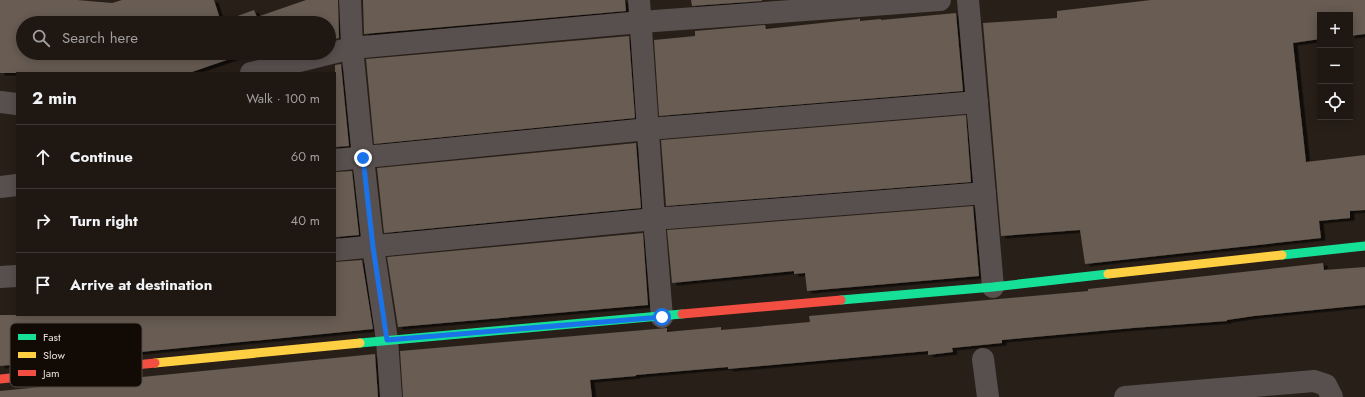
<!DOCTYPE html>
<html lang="en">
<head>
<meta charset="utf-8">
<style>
  :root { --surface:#1e1712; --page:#26201b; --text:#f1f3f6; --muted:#a19f9f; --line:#3c3632 }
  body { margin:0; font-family:Jost,sans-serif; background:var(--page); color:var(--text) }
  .controls { position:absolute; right:12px; top:12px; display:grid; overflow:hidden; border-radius:0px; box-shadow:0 2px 10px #0003 }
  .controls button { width:36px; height:36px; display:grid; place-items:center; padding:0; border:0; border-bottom:1px solid var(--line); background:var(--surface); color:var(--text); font:20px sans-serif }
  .stop { position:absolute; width:12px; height:12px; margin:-9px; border:3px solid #1a73e8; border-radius:50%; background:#fff }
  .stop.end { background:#1a73e8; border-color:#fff; box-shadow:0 1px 4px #0008 }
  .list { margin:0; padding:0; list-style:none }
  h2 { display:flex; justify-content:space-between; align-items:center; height:52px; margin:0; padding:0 16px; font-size:17px }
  h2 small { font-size:13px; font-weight:400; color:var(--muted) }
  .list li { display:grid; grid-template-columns:26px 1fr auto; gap:12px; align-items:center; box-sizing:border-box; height:64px; padding:0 16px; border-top:1px solid var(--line) }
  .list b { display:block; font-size:15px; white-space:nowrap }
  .list em { font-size:13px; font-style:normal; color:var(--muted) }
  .icon { flex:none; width:22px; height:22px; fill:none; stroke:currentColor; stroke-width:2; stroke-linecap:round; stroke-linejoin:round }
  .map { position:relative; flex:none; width:1365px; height:397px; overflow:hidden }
  .search { position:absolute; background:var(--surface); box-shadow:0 2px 10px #0003; left:16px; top:16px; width:320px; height:44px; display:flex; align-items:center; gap:10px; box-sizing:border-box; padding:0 14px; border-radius:22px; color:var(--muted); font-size:15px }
  .panel { position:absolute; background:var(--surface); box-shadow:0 2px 10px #0003; left:16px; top:72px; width:320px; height:244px; border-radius:0px }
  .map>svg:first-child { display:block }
  .building { fill:#675c53; filter:url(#shadow) }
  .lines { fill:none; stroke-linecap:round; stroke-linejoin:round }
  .street { stroke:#58504f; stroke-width:22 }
  .fast { stroke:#16e098; stroke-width:9 }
  .slow { stroke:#ffcf43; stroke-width:9 }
  .jam { stroke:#f24e42; stroke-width:9 }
  .route { stroke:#1a73e8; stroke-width:5 }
  .key { fill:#110a05; stroke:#524a44; stroke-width:1 }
  .key-label { font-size:11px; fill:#ebdfd8 }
</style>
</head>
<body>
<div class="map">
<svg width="1365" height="397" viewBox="0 0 1365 397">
  <defs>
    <filter id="shadow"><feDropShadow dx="4.5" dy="2.5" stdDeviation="0" flood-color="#0009"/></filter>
  </defs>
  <rect width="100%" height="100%" fill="#281f18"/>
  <!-- building -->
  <g class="building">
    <path d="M0 0H77L112 3 122 0H214L221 22 254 10 257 17 306 0H338L339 38 335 39V33L329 34V23H23V53H247L189 73H0Z"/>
    <path d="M363 0H625L626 11 364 34Z"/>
    <path d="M691 0H762V1L692 6Z"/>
    <path d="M1151 0H1365V34L1350 36V15H1320V39L1293 43 1306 162 1365 155V210L1350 211V218L1319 221 1321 238 1085 264 1080 230 1001 236 983 23 1057 18V11Z"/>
    <path d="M956 13 963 91 659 116 654 40 695 36V31L765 25 766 29 858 19 860 18V21L881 19V20Z"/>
    <path d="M629 36 635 118 374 144 366 59Z"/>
    <path d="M341 64 349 146 335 147V65Z"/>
    <path d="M966 115 971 182 666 206 661 140Z"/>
    <path d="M636 143 641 208 384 233 377 168Z"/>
    <path d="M352 171 359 235 336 237 335 172Z"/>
    <path d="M973 206 979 276 807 291 805 273 794 274V271L672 283 667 230Z"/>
    <path d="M643 233 648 305 398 327 387 257Z"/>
    <path d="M362 260 373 329 0 366V315H335V262Z"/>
    <path d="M1323 263 1324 270 1365 267V305L1254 316 1227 320V321L1133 328 1002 340V343L952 348 953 352 928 355V351L728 369V367L636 375V376L590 380 592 397H403L400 351 667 328V332L721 327V330L810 322 809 316 1088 291V289Z"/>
    <path d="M375 354 378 397H0V391Z"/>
  </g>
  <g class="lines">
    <!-- street -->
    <g class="street">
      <path d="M350 0 352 48 363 158 373 247 387 340 391 397"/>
      <path d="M639 0 654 219 662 317"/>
      <path d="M968 0 993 287"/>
      <path d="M251 73 352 48 641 22 940 0"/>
      <path d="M0 102 17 104"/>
      <path d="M335 160 648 129 977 102"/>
      <path d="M0 187 17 185"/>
      <path d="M335 250 654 219 985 193"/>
      <path d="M0 277 17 276"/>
      <path d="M983 359 988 397"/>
      <path d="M1125 397 1314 381 1326 385 1332 397"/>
    </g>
    <!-- fast -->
    <g class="fast">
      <path d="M1282 255 1365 246"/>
      <path d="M841 300 993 287 1108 274"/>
      <path d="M360 343 682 314"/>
    </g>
    <!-- slow -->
    <g class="slow">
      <path d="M1108 274 1282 255"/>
      <path d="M155 363 360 343"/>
    </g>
    <!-- jam -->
    <g class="jam">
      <path d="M682 314 841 300"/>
      <path d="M0 379 155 363"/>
    </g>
  </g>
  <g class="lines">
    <!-- route -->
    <path class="route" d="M363 158 373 247 387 340 662 317"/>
  </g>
  <!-- legend -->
  <rect x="10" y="323" width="132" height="64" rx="6" class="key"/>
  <rect x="18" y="334" width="18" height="6" fill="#16e098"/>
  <rect x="18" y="352" width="18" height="6" fill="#ffcf43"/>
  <rect x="18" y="370" width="18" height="6" fill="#f24e42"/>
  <g class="key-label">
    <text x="43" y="341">Fast</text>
    <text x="43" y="359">Slow</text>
    <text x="43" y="377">Jam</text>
  </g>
</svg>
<div class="controls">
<button>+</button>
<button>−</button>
<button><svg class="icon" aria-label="locate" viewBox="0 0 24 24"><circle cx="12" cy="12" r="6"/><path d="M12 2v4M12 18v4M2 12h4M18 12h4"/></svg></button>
</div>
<div class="stop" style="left:662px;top:317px"></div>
<div class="stop end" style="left:363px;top:158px"></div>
<div class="search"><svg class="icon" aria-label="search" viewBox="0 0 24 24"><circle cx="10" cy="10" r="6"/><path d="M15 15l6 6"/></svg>Search here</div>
<section class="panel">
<h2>2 min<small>Walk · 100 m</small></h2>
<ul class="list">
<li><svg class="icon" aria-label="ahead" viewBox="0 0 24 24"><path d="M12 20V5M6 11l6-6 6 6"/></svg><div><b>Continue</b></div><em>60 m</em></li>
<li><svg class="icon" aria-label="right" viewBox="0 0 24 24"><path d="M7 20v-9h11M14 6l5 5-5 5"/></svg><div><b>Turn right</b></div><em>40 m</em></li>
<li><svg class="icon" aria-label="arrive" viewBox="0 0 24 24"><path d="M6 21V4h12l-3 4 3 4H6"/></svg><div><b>Arrive at destination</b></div></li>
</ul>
</section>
</div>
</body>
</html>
